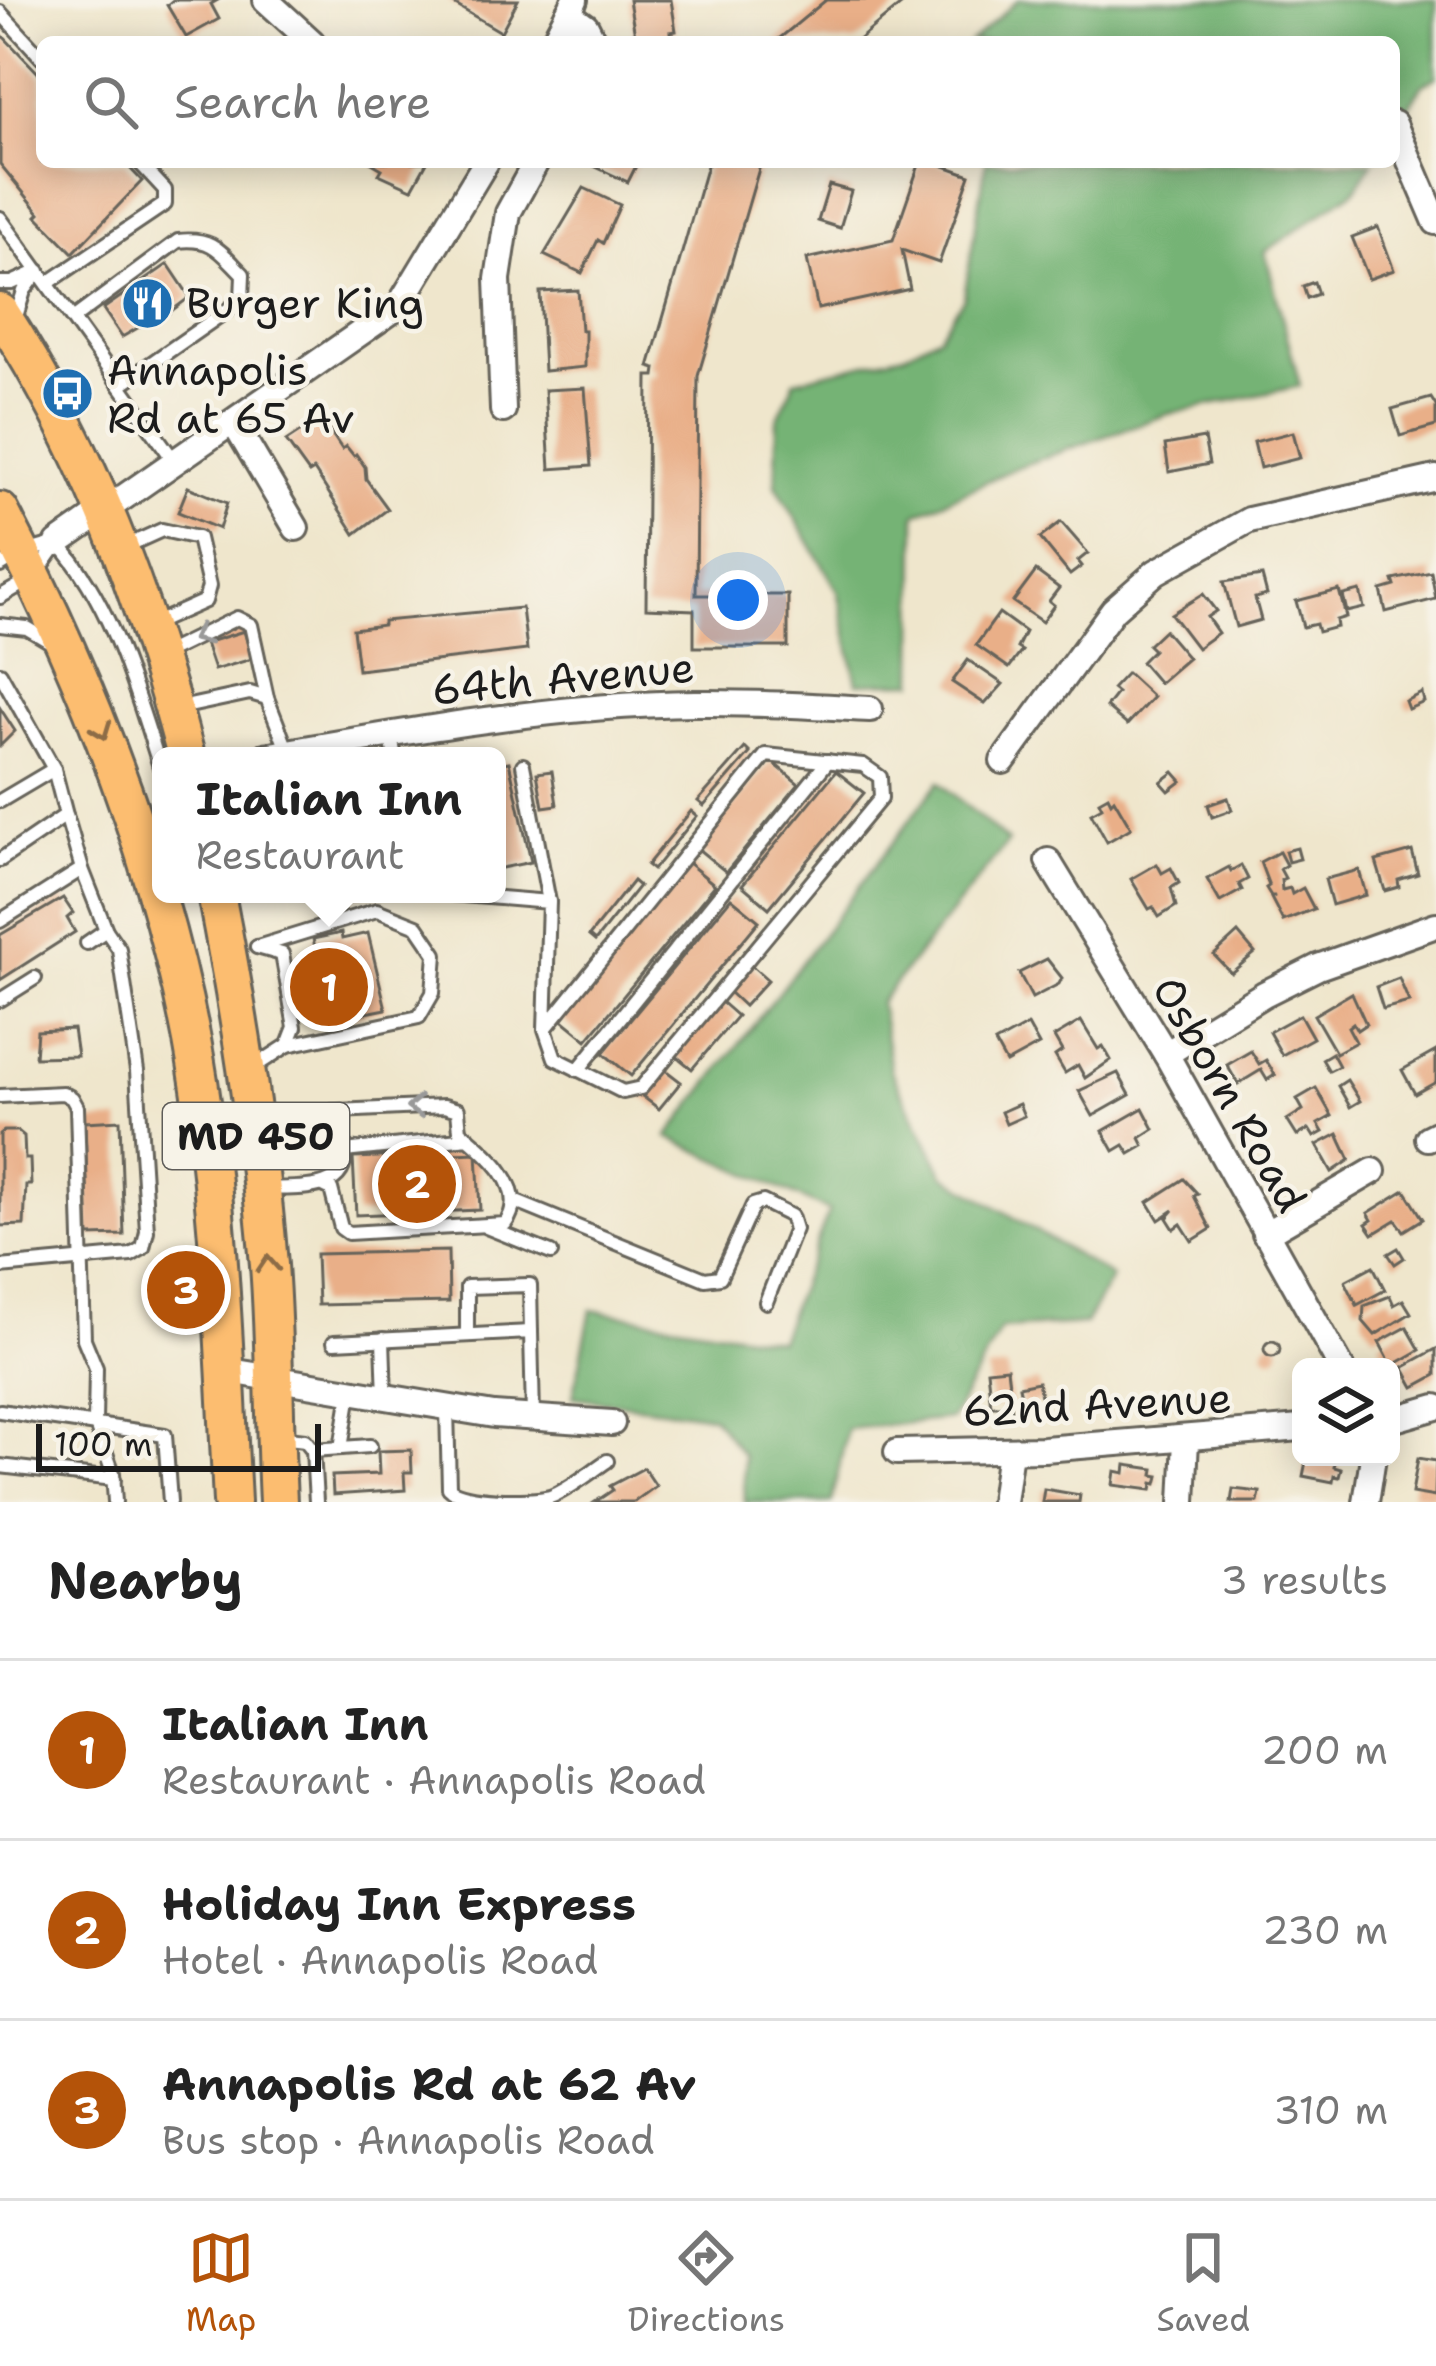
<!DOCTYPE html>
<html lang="en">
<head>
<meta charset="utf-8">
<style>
  :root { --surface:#fff; --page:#f6f6f6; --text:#222; --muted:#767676; --line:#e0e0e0; --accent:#b45309 }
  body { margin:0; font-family:"Shantell Sans",sans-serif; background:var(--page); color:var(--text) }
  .controls { position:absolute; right:36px; bottom:36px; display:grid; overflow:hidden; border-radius:18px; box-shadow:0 6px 30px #0003 }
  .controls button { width:108px; height:108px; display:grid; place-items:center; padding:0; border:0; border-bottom:3px solid var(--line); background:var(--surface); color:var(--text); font:60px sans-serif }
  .scale { position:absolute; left:36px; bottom:30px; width:285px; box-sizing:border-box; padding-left:12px; border:6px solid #1c1c1c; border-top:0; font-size:33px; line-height:42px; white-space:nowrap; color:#1c1c1c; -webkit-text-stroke:9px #f7f3e8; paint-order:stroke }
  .you { position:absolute; left:738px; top:600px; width:42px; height:42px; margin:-30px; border:9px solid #fff; border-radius:50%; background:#1a73e8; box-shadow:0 0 0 18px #1a73e833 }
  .badge { display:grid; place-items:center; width:78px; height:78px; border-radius:50%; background:var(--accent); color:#fff; font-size:39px; font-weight:700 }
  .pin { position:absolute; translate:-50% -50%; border:6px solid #fff; box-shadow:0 3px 12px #0006 }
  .popup { position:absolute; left:152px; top:747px; width:354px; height:156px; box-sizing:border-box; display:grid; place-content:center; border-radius:18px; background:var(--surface); filter:drop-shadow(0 3px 9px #0005); font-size:39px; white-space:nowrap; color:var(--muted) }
  .popup b { font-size:45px; color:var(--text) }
  .popup::after { content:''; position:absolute; left:50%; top:100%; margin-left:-24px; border:24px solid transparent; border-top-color:var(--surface) }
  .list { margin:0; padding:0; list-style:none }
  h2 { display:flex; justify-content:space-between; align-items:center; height:156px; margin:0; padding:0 48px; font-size:51px }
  h2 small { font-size:39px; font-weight:400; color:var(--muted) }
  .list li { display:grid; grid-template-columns:78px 1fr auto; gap:36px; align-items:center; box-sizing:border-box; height:180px; padding:0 48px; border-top:3px solid var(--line) }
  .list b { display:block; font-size:45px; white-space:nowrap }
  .list p { margin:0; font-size:39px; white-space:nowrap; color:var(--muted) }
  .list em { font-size:39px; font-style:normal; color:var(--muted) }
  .icon { flex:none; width:66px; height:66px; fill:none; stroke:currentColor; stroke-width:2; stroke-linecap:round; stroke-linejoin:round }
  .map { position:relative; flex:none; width:1436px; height:1502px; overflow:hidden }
  .search { position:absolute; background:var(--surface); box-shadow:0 6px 30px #0003; left:36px; right:36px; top:36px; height:132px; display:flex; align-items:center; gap:30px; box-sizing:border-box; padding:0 42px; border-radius:18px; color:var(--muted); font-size:45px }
  .sheet { height:696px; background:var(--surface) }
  nav { display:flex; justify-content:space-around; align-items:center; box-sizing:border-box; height:168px; border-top:3px solid var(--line); background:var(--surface); font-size:33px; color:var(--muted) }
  nav a { display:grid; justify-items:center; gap:6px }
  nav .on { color:var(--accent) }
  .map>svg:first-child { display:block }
  .forest { fill:#74b374; stroke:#486848; stroke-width:3 }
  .building { fill:#e9af88 }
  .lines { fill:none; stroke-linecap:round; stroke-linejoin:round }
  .lane-casing { stroke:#66635a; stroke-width:18 }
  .street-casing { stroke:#66635a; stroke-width:30 }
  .primary-casing { stroke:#66635a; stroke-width:42 }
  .lane { stroke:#fff; stroke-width:12 }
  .street { stroke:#fff; stroke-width:24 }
  .primary { stroke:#fcbd6f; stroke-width:36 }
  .oneway { stroke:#999 }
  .oneway2 { stroke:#8c6c46 }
  .labels { text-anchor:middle; stroke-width:9; stroke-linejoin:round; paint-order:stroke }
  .shield { fill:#f7f3e8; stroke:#5e5c59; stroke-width:3 }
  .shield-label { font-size:39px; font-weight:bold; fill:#1c1c1c }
  .poi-label { font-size:42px; fill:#1c1c1c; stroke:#f7f3e8; text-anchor:start }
  .street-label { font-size:42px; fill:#1c1c1c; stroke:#f7f3e8 }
</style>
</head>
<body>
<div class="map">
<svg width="1436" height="1502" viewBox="0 0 1436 1502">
  <rect width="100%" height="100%" fill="#f7f3e8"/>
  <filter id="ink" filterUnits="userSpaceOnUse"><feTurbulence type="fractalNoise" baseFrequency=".00833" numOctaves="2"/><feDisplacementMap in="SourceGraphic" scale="24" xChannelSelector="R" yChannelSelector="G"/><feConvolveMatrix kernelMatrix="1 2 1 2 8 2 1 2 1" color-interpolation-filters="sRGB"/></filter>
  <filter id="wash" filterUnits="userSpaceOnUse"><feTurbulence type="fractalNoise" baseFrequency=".004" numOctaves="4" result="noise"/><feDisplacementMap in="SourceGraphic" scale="48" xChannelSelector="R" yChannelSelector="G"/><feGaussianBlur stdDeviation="2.7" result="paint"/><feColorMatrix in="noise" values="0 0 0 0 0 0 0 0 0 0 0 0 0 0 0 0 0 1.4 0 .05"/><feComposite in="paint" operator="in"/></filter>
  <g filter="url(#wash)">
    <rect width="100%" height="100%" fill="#efe6cc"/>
    <!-- forest -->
    <g class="forest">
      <path d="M1018 0H1436V78L1423 84 1394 129V42H971Z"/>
      <path d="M986 162H1373L1355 190 1265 252 1300 386 1168 414 1020 466 916 514 915 682 857 683 838 591 776 485 777 420 795 380 904 354 939 335 964 298Z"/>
      <path d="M939 782 1008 842 880 1002 891 1071 944 1175 1112 1277 1085 1324 1001 1329 951 1419 847 1429 832 1502H745L743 1455 712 1416 573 1397 591 1310 779 1340 829 1211 668 1137Z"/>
    </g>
    <g id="blocks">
      <!-- building -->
      <g class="building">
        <path d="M173 0H218L211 4 219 19 186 37 167 5Z"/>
        <path d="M447 0H518L501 32Z"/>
        <path d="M629 0H671L676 31 670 32 671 42H630L629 36 635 35Z"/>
        <path d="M826 0H907L856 42H775Z"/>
        <path d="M0 33 42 77V162H124L142 181 73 253 37 216 40 213 0 164Z"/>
        <path d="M370 162H427L412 189 379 174 382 169Z"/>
        <path d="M585 162H638L628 182Z"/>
        <path d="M708 162H761L698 376 696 595H788V647H694V610L646 608 648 376H655L656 369 649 367Z"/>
        <path d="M920 162H934L970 175 939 263 902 250 910 289 818 309 807 259 893 240Z"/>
        <path d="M829 185 851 191 840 228 818 221Z"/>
        <path d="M584 188 620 205 603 243 598 240 582 273 544 255Z"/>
        <path d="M1378 227 1394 270 1369 279 1352 237Z"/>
        <path d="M168 264 190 297 158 321 155 318 122 337 103 309Z"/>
        <path d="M1314 282 1318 294 1307 298 1303 286Z"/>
        <path d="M578 290 581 330H585V367L544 371 540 292Z"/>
        <path d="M585 388 591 466 550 469 545 390Z"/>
        <path d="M1431 398 1436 406V426L1400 436 1392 409Z"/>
        <path d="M321 418 342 449 346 446 354 456 356 454 365 467 366 479 388 509 355 534 314 470 309 473 286 441Z"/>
        <path d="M1293 432 1300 458 1260 468 1254 442Z"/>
        <path d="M1204 438 1209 464 1169 472 1165 445Z"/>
        <path d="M188 487 227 503 219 529 178 512Z"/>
        <path d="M1061 522 1088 553 1078 561 1082 566 1070 575 1040 538Z"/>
        <path d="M1036 571 1059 588 1049 601 1054 605 1042 622 1013 602Z"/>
        <path d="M1431 572 1436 599 1386 612 1381 590 1395 586 1393 580Z"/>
        <path d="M1262 576 1267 595 1255 598 1261 620 1236 627 1224 582Z"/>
        <path d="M1339 590 1346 617 1336 620 1337 627 1318 632 1316 624 1303 627 1296 601Z"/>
        <path d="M1360 591 1364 608 1347 612 1343 595Z"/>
        <path d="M1203 594 1216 611 1207 617 1218 633 1197 648 1171 614Z"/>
        <path d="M522 608 527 650 358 670 353 629 383 625V621Z"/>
        <path d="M999 613 1025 632 1017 648 1022 651 1009 668 976 645Z"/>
        <path d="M1164 630 1188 658 1159 683 1141 662 1153 650 1148 645Z"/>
        <path d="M244 631 252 659 214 670 205 643Z"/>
        <path d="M968 660 1003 684 985 704 952 682Z"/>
        <path d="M1127 673 1153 697 1127 725 1106 707 1117 693 1112 689Z"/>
        <path d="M1422 693 1424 702 1408 709 1405 701Z"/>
        <path d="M0 708 15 731 0 746Z"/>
        <path d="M745 748 750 753 704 806 698 801Z"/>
        <path d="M771 761 799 784 726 872 698 849Z"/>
        <path d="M509 762 531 862 497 869V764Z"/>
        <path d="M552 771 557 805 543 807 537 773Z"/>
        <path d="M836 771 864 793 769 908 742 885Z"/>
        <path d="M1174 772 1182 781 1169 791 1161 782Z"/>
        <path d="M1108 796 1111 802 1114 799 1131 828 1107 842 1091 813 1102 807 1099 801Z"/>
        <path d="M1228 798 1232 810 1212 817 1208 805Z"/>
        <path d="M691 811 697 816 653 870 647 865Z"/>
        <path d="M1297 848 1300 859 1288 862 1285 851Z"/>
        <path d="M1412 851 1418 874 1398 880 1399 887 1385 891 1376 861Z"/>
        <path d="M1279 852 1286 865 1280 869 1285 878 1281 880 1282 890 1290 888 1292 894 1303 888 1314 909 1283 921 1271 898 1275 896H1271L1266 888 1269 886 1260 862Z"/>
        <path d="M687 862 715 885 587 1040 559 1017Z"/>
        <path d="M1157 864 1162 873 1171 868 1179 883 1171 888 1176 906 1159 917 1153 907 1149 909 1131 879Z"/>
        <path d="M1241 865 1248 879 1239 884 1242 890 1220 902 1207 879 1229 867 1231 871Z"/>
        <path d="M1359 870 1366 895 1332 905 1325 879Z"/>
        <path d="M633 881 639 886 595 941 589 936Z"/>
        <path d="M63 898 73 913 67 918 75 932 0 980V935Z"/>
        <path d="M731 898 759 921 631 1076 603 1053Z"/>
        <path d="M341 933 342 939 368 933 386 1009 326 1021 307 954 315 947 313 939Z"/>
        <path d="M1238 933 1255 953 1231 973 1214 955Z"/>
        <path d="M1047 959 1062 978 1059 984 1032 998 1019 973Z"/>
        <path d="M751 965 768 980 744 1006 728 991Z"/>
        <path d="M1399 978 1409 1002 1383 1009 1376 987Z"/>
        <path d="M1352 993 1366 1024 1357 1030 1353 1023 1348 1027 1356 1042 1336 1053 1314 1015Z"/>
        <path d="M720 1001 737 1016 692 1069 675 1055Z"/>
        <path d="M1300 1015 1313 1038 1282 1055 1269 1032Z"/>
        <path d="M1081 1021 1098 1049 1103 1046 1111 1060 1085 1078 1078 1065 1065 1073 1055 1056 1062 1051 1054 1037Z"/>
        <path d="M1028 1025 1039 1045 1006 1063 995 1043Z"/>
        <path d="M73 1029 77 1056 35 1057 37 1031Z"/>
        <path d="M1251 1051 1259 1064 1266 1060 1275 1075 1267 1080 1261 1070 1238 1084 1227 1065Z"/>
        <path d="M1436 1051V1082L1415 1094 1402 1070Z"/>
        <path d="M1332 1053 1339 1066 1329 1071 1322 1059Z"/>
        <path d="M664 1069 681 1082 659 1109 642 1096Z"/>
        <path d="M1118 1073 1130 1095 1093 1116 1079 1091Z"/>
        <path d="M1347 1080 1360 1101 1350 1107 1338 1086Z"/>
        <path d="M1316 1088 1332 1116 1318 1124 1323 1132 1314 1137 1309 1129 1297 1136 1287 1120 1303 1110 1297 1099Z"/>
        <path d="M1019 1104 1024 1116 1006 1124 1001 1112Z"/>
        <path d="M1143 1108 1154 1129 1140 1138 1144 1146 1130 1154 1124 1145 1114 1151 1103 1131Z"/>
        <path d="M120 1120 124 1235 89 1236 85 1122Z"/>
        <path d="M4 1131H18L24 1136 25 1159H30L31 1185H26L24 1225 0 1226V1134Z"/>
        <path d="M1338 1134 1350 1160 1332 1172 1317 1145Z"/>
        <path d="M477 1153 480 1210 356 1215 353 1158Z"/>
        <path d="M1184 1179 1198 1194 1194 1196 1211 1229 1192 1241 1181 1224 1174 1229 1167 1218 1174 1210 1159 1220 1148 1202Z"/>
        <path d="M1405 1190 1423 1219 1404 1231 1396 1220 1373 1234 1366 1224 1372 1220 1368 1213Z"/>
        <path d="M1398 1248 1404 1258 1395 1264 1388 1254Z"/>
        <path d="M448 1251 449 1302 318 1305 316 1254Z"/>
        <path d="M1373 1266 1385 1290 1357 1305 1345 1281Z"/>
        <path d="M1390 1296 1394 1305 1403 1300 1411 1313 1375 1335 1363 1321 1364 1306Z"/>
        <path d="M1407 1327 1420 1350 1392 1366 1379 1342Z"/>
        <circle cx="1272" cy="1349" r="8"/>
        <path d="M1436 1349V1375L1414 1387 1403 1367Z"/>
        <path d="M1007 1368 1012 1410 1005 1411V1406H991L987 1370Z"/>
        <path d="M1038 1382 1042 1401 1023 1405 1019 1386Z"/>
        <path d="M411 1450 412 1472H404L405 1490 333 1495 332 1476 379 1474 378 1451Z"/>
        <path d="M1307 1457 1335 1462 1334 1467 1341 1469 1339 1477 1334 1476 1333 1482 1303 1476Z"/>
        <path d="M1418 1458 1436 1461 1435 1497 1412 1493Z"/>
        <path d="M1126 1465 1154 1469 1153 1475 1159 1476 1157 1484 1153 1483 1152 1490 1113 1485 1115 1471 1125 1473Z"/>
        <path d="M644 1468 656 1486 634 1502H595L613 1490 610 1486Z"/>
        <path d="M1044 1489 1080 1495 1079 1502H1042Z"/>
        <path d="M1233 1489 1260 1492 1258 1502H1231Z"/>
      </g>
    </g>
  </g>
  <g filter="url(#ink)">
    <use href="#blocks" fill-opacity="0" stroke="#66635a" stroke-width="3"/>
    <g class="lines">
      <defs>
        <g id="lane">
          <path d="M0 12 42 58"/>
          <path d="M0 218 175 462"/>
          <path d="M0 283H12L39 271 24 291 14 323"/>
          <path d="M48 283 165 204V190L139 162"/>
          <path d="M74 318 178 241C213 237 220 251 243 274L242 300 120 385"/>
          <path d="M58 543C113 604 136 693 161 770"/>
          <path d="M122 548 162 530 198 538 209 586 205 601 149 626"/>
          <path d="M0 566 22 553 57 543"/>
          <path d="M0 597 34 577 58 543"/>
          <path d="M0 625 27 628 54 644"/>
          <path d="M163 654 237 618 251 625 267 698"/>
          <path d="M0 673 54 769 66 815 0 860"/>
          <path d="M175 709 250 693 267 698 288 752"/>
          <path d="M390 735 395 756"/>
          <path d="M523 765 549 902"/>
          <path d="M0 801 54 769"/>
          <path d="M451 894 549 902 545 1029 555 1058 623 1092 641 1088 881 798 880 777 863 765 766 755 545 1029"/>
          <path d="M0 921 82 869"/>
          <path d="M87 943 106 930"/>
          <path d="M257 947 377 910 417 926 436 954 433 993 419 1017 288 1045"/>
          <path d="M0 1000 35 978"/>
          <path d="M254 1067 288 1045 295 1027 282 954 257 947"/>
          <path d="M578 1070 828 761"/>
          <path d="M0 1096 63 1093 72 1098 77 1107 84 1339 96 1368 95 1422 113 1473 115 1502"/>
          <path d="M325 1186 331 1189 341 1228 348 1233 505 1224C531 1189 486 1152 460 1131L458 1110 444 1106 316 1112 312 1136 323 1148 344 1151 469 1138"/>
          <path d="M263 1189C293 1187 349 1195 344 1151"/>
          <path d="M514 1201 705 1279 720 1277 753 1205 763 1202 791 1216 795 1229 766 1302"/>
          <path d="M486 1227 551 1253"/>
          <path d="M0 1267 131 1255 143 1248 147 1231 137 1071 119 949 106 930 82 869 66 815"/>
          <path d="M467 1335V1287L530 1285 531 1332"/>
          <path d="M383 1339 385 1398"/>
          <path d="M334 1342 531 1332 533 1417"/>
          <path d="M447 1408 449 1488C462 1502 531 1502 550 1497 570 1489 589 1473 607 1461"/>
          <path d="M0 1411 165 1435 170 1502"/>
          <path d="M280 1437 305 1440 313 1450 370 1446"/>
          <path d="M341 1448 350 1393"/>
          <path d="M313 1450 316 1502"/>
          <path d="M0 1466 114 1479"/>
        </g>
        <g id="street">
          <path d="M266 0 312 42"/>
          <path d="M568 13 586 26 594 42"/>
          <path d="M553 42 575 0"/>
          <path d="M1394 124 1436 222"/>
          <path d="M503 410 498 279 508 213 536 162"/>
          <path d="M234 423 296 528"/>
          <path d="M58 543 399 306 486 162"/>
          <path d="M265 756C407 731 551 705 695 703 753 702 812 706 870 709"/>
          <path d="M1003 761 1113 610 1156 572 1249 520 1436 478"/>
          <path d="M1048 861 1166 1054 1341 1367"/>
          <path d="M1166 1054 1264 994 1318 967 1436 925"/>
          <path d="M1428 1138 1436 1134"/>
          <path d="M1265 1234 1373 1171"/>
          <path d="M224 1370 494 1415 612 1423"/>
          <path d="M1391 1420 1436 1407"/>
          <path d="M897 1452 1044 1449 1301 1428"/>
          <path d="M1003 1502 1010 1451"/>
          <path d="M1183 1502 1186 1440"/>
          <path d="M1366 1502 1373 1457"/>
        </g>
        <g id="primary">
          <path d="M0 312C89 449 145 598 186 756"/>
          <path d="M0 511C87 678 156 854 192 1040 220 1192 224 1348 232 1502"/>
          <path d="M216 894C240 1017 259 1140 269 1265 275 1343 274 1423 278 1502"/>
        </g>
      </defs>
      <!-- lane casing -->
      <use href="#lane" class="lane-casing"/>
      <!-- street casing -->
      <use href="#street" class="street-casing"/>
      <!-- primary casing -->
      <use href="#primary" class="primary-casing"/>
      <!-- lane -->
      <use href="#lane" class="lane"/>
      <!-- street -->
      <use href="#street" class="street"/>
      <!-- primary -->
      <use href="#primary" class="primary"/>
    </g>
    <!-- one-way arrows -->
    <defs><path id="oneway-chevron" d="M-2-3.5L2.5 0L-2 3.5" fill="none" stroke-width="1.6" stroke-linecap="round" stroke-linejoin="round" transform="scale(3)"/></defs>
    <g class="oneway">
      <use href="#oneway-chevron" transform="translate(200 636) rotate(155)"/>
      <use href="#oneway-chevron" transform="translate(415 1107) rotate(177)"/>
    </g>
    <g class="oneway2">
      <use href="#oneway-chevron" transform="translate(102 731) rotate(69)"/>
      <use href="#oneway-chevron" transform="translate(268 1264) rotate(-94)"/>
    </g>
  </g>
  <!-- icons -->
  <defs>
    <symbol id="restaurant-disc" viewBox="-11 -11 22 22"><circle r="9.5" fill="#1f6fb2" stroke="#f7f3e8"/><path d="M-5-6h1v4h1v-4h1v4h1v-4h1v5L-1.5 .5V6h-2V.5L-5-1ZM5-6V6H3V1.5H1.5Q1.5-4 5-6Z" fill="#fff"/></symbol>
    <symbol id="bus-disc" viewBox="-11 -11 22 22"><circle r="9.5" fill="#1f6fb2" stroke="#f7f3e8"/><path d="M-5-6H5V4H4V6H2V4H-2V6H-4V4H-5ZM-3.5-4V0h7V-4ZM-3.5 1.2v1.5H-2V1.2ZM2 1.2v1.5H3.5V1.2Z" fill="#fff"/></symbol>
  </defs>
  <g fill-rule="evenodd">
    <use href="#restaurant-disc" x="118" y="274" width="59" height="59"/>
    <use href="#bus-disc" x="38" y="364" width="59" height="59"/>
  </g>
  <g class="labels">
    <!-- shield labels -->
    <rect class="shield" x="163" y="1103" width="186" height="66" rx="9"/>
    <g class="shield-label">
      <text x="256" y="1150">MD 450</text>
    </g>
    <!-- poi labels -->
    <g class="poi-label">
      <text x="186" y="318">Burger King</text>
      <text x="107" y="385">Annapolis<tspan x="107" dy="48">Rd at 65 Av</tspan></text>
    </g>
    <!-- street labels -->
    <g class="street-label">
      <text transform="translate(563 678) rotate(-5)" y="15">64th Avenue</text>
      <text transform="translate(1230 1094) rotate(60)" y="15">Osborn Road</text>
      <text transform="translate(1097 1404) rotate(-3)" y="15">62nd Avenue</text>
    </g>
  </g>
</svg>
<div class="controls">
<button><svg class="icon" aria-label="layers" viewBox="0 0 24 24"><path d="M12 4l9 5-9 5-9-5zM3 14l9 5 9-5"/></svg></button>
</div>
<div class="scale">100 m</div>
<div class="you"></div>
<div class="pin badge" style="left:329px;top:987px">1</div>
<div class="popup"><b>Italian Inn</b>Restaurant</div>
<div class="pin badge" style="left:417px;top:1184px">2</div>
<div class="pin badge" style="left:186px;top:1290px">3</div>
<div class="search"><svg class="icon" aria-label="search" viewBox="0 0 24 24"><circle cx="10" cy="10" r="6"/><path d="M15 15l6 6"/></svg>Search here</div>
</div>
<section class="sheet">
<h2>Nearby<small>3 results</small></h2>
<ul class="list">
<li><span class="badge">1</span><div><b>Italian Inn</b><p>Restaurant · Annapolis Road</p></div><em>200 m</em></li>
<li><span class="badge">2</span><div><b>Holiday Inn Express</b><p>Hotel · Annapolis Road</p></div><em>230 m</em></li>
<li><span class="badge">3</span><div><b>Annapolis Rd at 62 Av</b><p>Bus stop · Annapolis Road</p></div><em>310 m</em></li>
</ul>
</section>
<nav>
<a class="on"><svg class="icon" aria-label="map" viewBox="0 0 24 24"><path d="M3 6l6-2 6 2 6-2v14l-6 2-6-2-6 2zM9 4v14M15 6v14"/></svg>Map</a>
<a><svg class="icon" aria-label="directions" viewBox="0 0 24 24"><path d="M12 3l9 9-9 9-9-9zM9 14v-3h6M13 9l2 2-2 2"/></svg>Directions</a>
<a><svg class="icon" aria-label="saved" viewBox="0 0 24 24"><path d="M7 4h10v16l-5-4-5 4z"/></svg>Saved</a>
</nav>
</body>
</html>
